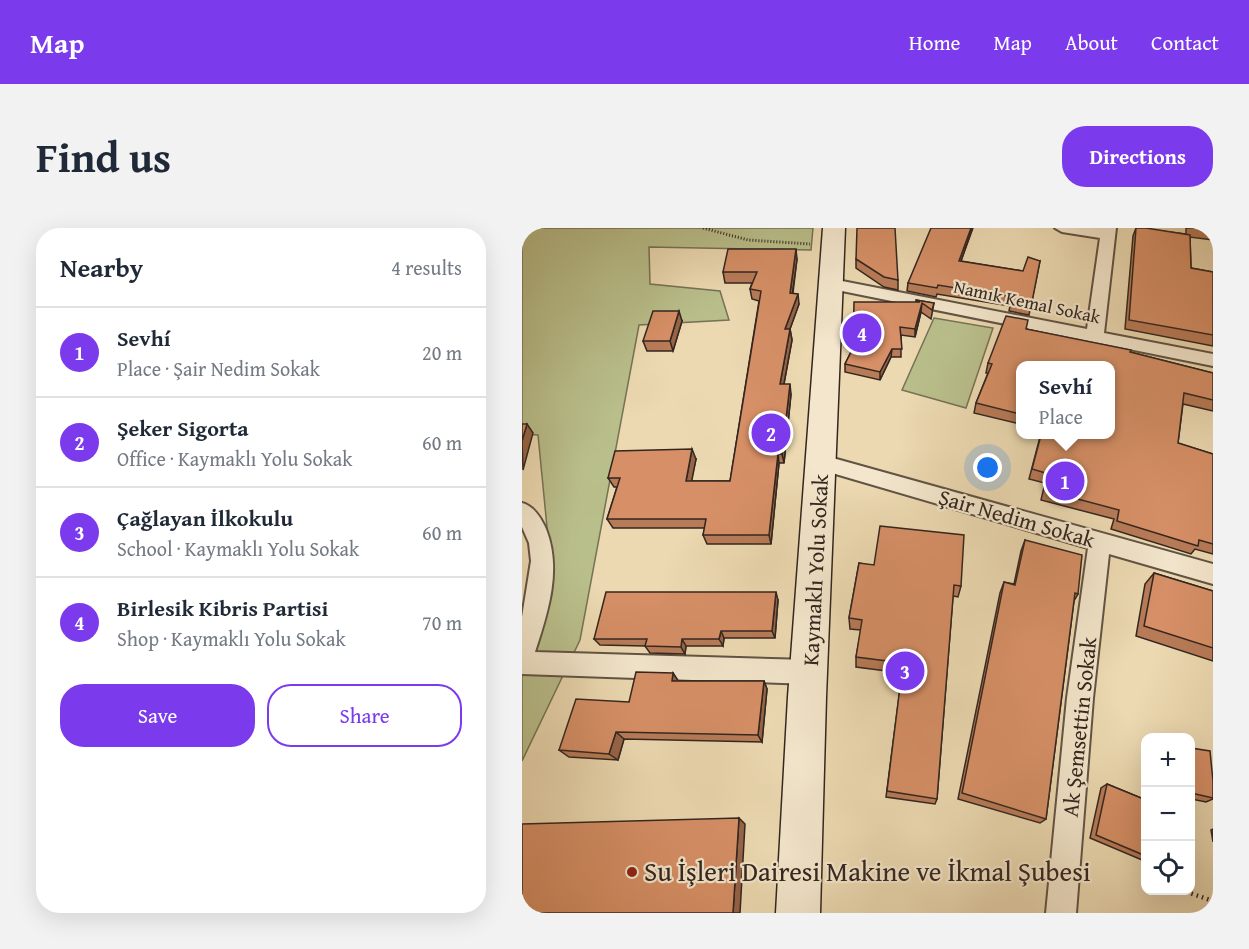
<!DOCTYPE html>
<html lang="en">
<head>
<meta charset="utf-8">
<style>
  :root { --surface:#fff; --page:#f2f2f3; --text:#1f2937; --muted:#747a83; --line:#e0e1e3; --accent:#7c3aed }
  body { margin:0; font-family:"Gentium Book Plus",serif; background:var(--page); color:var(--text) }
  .controls { position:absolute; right:18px; bottom:18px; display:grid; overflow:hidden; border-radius:12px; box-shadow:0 6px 24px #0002 }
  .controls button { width:54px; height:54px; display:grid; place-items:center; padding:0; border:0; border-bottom:2px solid var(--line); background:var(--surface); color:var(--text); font:30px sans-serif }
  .you { position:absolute; left:466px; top:240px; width:21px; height:21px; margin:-15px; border:4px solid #fff; border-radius:50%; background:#1a73e8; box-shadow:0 0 0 9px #1a73e833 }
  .badge { display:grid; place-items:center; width:39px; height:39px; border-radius:50%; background:var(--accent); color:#fff; font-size:20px; font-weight:700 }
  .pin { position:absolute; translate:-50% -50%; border:3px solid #fff; box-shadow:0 2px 6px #0006 }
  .popup { position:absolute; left:494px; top:133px; width:99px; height:78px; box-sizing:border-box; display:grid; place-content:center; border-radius:12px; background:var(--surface); filter:drop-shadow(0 2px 4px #0005); font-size:20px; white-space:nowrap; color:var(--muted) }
  .popup b { font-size:22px; color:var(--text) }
  .popup::after { content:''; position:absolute; left:50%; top:100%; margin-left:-12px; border:12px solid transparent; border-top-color:var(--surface) }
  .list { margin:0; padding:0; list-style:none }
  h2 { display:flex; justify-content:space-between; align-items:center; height:78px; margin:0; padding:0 24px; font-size:26px }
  h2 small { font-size:20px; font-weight:400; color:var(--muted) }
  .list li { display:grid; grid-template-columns:39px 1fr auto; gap:18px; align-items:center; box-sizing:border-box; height:90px; padding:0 24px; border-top:2px solid var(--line) }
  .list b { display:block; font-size:22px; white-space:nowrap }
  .list p { margin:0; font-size:20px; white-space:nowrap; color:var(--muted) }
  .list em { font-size:20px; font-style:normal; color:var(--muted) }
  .actions { display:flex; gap:12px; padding:18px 24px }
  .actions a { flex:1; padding:14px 0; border:2px solid var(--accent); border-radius:24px; text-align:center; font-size:21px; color:var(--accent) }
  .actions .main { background:var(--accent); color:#fff }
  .icon { flex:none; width:33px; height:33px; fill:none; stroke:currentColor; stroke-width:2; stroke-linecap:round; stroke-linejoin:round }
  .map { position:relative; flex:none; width:691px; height:685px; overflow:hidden; border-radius:24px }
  header { display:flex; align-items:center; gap:36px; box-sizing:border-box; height:84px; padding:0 30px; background:var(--accent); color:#fff }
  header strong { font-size:28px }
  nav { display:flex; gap:33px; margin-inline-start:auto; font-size:21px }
  .intro { display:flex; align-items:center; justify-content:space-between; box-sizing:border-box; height:144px; padding:0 36px }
  h1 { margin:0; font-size:42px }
  .button { padding:15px 27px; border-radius:24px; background:var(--accent); color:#fff; font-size:21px; font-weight:700 }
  main { display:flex; gap:36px; padding:0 36px }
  aside { flex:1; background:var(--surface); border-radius:24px; box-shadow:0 6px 24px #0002 }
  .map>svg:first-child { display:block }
  .green { fill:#b9bf8b; stroke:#767256; stroke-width:1.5 }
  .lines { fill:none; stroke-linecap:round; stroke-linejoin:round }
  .street-casing { stroke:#615344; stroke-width:4 }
  .secondary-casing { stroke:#332620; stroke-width:3 }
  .path-far1 { stroke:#332620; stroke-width:3; stroke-dasharray:1 2; stroke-linecap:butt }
  .path { stroke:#332620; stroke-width:4.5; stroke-dasharray:1.5 4; stroke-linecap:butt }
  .street { fill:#f3e6cc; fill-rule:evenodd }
  .secondary { fill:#f3e6cc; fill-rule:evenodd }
  .wall { fill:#b87b58; stroke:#332620; stroke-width:1.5 }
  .shaded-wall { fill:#966447; stroke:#332620; stroke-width:1.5 }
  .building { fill:#d68f66; stroke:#332620; stroke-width:1.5 }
  .poi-dot { fill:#8f2418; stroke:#f3e6cc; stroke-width:2 }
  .labels { text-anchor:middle; stroke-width:4.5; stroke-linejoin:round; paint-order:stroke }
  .far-street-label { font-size:18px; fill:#332620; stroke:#f3e6cc }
  .street-label { font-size:22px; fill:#332620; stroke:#f3e6cc }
  .near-poi-label { font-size:27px; fill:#332620; stroke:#f3e6cc; text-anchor:start }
</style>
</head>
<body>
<header>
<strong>Map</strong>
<nav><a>Home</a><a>Map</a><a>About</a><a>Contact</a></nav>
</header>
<div class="intro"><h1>Find us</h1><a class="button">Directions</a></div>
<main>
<aside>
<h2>Nearby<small>4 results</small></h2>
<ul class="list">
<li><span class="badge">1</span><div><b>Sevhí</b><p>Place · Şair Nedim Sokak</p></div><em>20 m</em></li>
<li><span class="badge">2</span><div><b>Şeker Sigorta</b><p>Office · Kaymaklı Yolu Sokak</p></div><em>60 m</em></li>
<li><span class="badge">3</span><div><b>Çağlayan İlkokulu</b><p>School · Kaymaklı Yolu Sokak</p></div><em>60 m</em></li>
<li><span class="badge">4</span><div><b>Birlesik Kibris Partisi</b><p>Shop · Kaymaklı Yolu Sokak</p></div><em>70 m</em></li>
</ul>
<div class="actions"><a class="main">Save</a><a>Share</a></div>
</aside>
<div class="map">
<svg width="691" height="685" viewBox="0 0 691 685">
  <rect width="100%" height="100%" fill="#ecd9b1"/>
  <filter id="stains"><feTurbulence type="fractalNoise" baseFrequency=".00333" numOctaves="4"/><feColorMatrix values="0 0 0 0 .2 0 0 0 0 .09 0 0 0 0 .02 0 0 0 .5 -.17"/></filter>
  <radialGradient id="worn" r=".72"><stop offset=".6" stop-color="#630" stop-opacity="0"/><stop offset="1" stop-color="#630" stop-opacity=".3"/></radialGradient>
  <!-- green -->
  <g class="green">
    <path d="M0 0H291L289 22 127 19 128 56 198 63 207 92 117 97 58 412 0 533V411L29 340 16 207 0 206Z"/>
    <path d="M412 90 471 100 444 180 380 162Z"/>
  </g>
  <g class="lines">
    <defs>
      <g id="street">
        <path d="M533 0H594L582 105 691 126V138L310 61 302 56 310 51 565 101 578 10 540 4Z"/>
        <path d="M300 227 691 336V356L587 326 571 470 554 685H524L545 470 566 320 293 240 290 235 293 230Z"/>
        <path d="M0 275C12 278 19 290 24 301 40 342 26 384 13 424L287 432 296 436 299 444 296 452 287 456 0 446V389L9 333 7 315 0 299Z"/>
      </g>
      <path id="secondary" d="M301 0H323L304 469 298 685H254L266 469Z"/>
    </defs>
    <!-- street casing -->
    <use href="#street" class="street-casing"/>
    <!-- secondary casing -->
    <use href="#secondary" class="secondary-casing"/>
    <!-- path-far1 -->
    <path class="path-far1" d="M181 0 226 12 288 16"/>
    <!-- path -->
    <path class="path" d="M659 662 691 673"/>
    <!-- street -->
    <use href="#street" class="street"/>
    <!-- secondary -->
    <use href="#secondary" class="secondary"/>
  </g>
  <!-- wall -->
  <g class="wall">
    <path d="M449 0H451L439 33 501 43 518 33 507 87 487 83 488 78 415 66 414 69 385 63 386 55Z"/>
    <path d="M614 0 664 6V0H691V12L668 9 669 40 691 44V118L603 101 611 8Z"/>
    <path d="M275 31 271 65 277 76 268 101 270 112 262 156 269 166 262 235H257L249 316H185L181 307 183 300H91L85 291 95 259H92L86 250 174 231 169 253H208L237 73 230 71 228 61 230 55H203L201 44Z"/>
    <path d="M334 31 376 52V62L362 59 334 40Z"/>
    <path d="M394 72 412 75 409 91 399 84 393 109 379 107V129H369L358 152 323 144V136L331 120 394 74Z"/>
    <path d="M160 93 151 123H125L121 113Z"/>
    <path d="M504 101 608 124 691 145V183L661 176 656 215 691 226V326L673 321 669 326 589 301 592 291 519 272 523 255 507 251 518 209 508 207H588L498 138V196L452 185 454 175 466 145H464L466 135Z"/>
    <path d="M503 312 556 366 552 373 524 591 518 595 436 571 478 365 482 354 492 356 499 323Z"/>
    <path d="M337 335 439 358 436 369 431 368 415 571 413 576 364 569 380 445 334 439V429L339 402 328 401 327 390Z"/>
    <path d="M632 345 691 363V433L614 408 623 356Z"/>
    <path d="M256 372 253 410H202L201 418H164L163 426 128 425 123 418 78 417 72 411Z"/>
    <path d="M151 445 156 453H242L245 461 240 514 102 511 96 532 47 529 37 522 107 474Z"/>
    <path d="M669 520 691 553V571L684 574 669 571Z"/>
    <path d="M585 556 624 572V631L620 632 568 610 579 560Z"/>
    <path d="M691 601V614L689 602Z"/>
  </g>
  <!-- shaded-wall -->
  <g class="shaded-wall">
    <path d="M449 0 450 1 436 42 437 33Z"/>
    <path d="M274 21 275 31 269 75 268 65Z"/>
    <path d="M276 66 277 76 264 112 263 101Z"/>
    <path d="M400 75 399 84 393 109V101Z"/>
    <path d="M157 83 160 93 151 123 148 113Z"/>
    <path d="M268 101 270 112 260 166 258 156Z"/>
    <path d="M370 121 369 129 358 152V144Z"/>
    <path d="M268 156 269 166 262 235 260 226Z"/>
    <path d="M5 196 11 205 1 242 0 213Z"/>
    <path d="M170 221 174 231 168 262 164 253Z"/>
    <path d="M256 226 257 235 249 316 247 307Z"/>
    <path d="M254 364 256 372 253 410 250 403Z"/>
    <path d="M199 403 202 410 201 418 197 411Z"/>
    <path d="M160 411 164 418 163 426 159 419Z"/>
    <path d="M151 445 157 454 150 453Z"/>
    <path d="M242 453 245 461 240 514 236 507Z"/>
    <path d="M94 504 102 511 96 532 87 526Z"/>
    <path d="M217 590 223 596 218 685H211Z"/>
  </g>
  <!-- building -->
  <g class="building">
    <path d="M335 0H373L376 52 362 49 334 31Z"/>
    <path d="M409 0H449L437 33 501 43 506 29 518 33 509 79 489 75 491 69 416 57 415 60 386 55Z"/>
    <path d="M614 0H624L668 7 669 40 691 44V107L607 92Z"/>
    <path d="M675 0H691V2Z"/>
    <path d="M206 21H274L268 65 276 66 263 101H268L258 156H268L260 226H256L247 307H181L184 291H85L98 250H86L93 223 170 221 164 253H208L239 63 228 61 235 44H201Z"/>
    <path d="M394 72 412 75 410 82 400 75 393 101 378 99 380 121H370L358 144 323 136 331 120 332 74H398Z"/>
    <path d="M131 83H157L148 113H121Z"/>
    <path d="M484 88 506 92 504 101 609 122 608 124 691 145V172L662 165 656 215 691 226V316L677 312 676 318 595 293 597 282 522 262 527 246 510 241 519 207H588V138H498V186L454 175 470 136 466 135Z"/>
    <path d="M0 196H5L0 213Z"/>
    <path d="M358 298 442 307 439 358 432 357 415 571 365 563 381 435 334 429 340 392 327 390 337 335 352 337Z"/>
    <path d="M503 312 560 327 556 366 553 365 524 591 440 565 482 354 493 357Z"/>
    <path d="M632 345 691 363V420L622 398Z"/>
    <path d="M84 364H254L250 403H199L197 411H160L159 419 123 418 125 411H72Z"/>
    <path d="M114 444 151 445 150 453H242L236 507 94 504 87 526 37 522 54 471 107 474Z"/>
    <path d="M669 520 688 523 691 553V570L669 565Z"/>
    <path d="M585 556 624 572V628L574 607Z"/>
    <path d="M217 590 211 685H0V596Z"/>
  </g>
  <!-- markers -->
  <circle class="poi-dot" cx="110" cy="644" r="6"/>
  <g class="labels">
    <!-- far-street labels -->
    <g class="far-street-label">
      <text transform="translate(505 74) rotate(12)" y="6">Namık Kemal Sokak</text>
    </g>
    <!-- street labels -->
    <g class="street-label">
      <text transform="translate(495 290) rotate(16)" y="8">Şair Nedim Sokak</text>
      <text transform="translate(293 342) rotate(-87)" y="8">Kaymaklı Yolu Sokak</text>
      <text transform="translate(557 499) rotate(-84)" y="8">Ak Şemsettin Sokak</text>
    </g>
    <!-- near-poi labels -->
    <g class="near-poi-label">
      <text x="122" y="653">Su İşleri Dairesi Makine ve İkmal Şubesi</text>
    </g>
  </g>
  <rect width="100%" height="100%" filter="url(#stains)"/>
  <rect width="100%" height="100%" fill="url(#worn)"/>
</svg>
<div class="controls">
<button>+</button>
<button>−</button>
<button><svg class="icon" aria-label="locate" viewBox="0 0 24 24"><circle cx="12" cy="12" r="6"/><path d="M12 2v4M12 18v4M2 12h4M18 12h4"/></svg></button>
</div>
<div class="you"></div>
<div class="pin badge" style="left:543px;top:253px">1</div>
<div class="popup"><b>Sevhí</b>Place</div>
<div class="pin badge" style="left:249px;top:205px">2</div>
<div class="pin badge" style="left:383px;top:443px">3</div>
<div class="pin badge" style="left:340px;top:105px">4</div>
</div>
</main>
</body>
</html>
